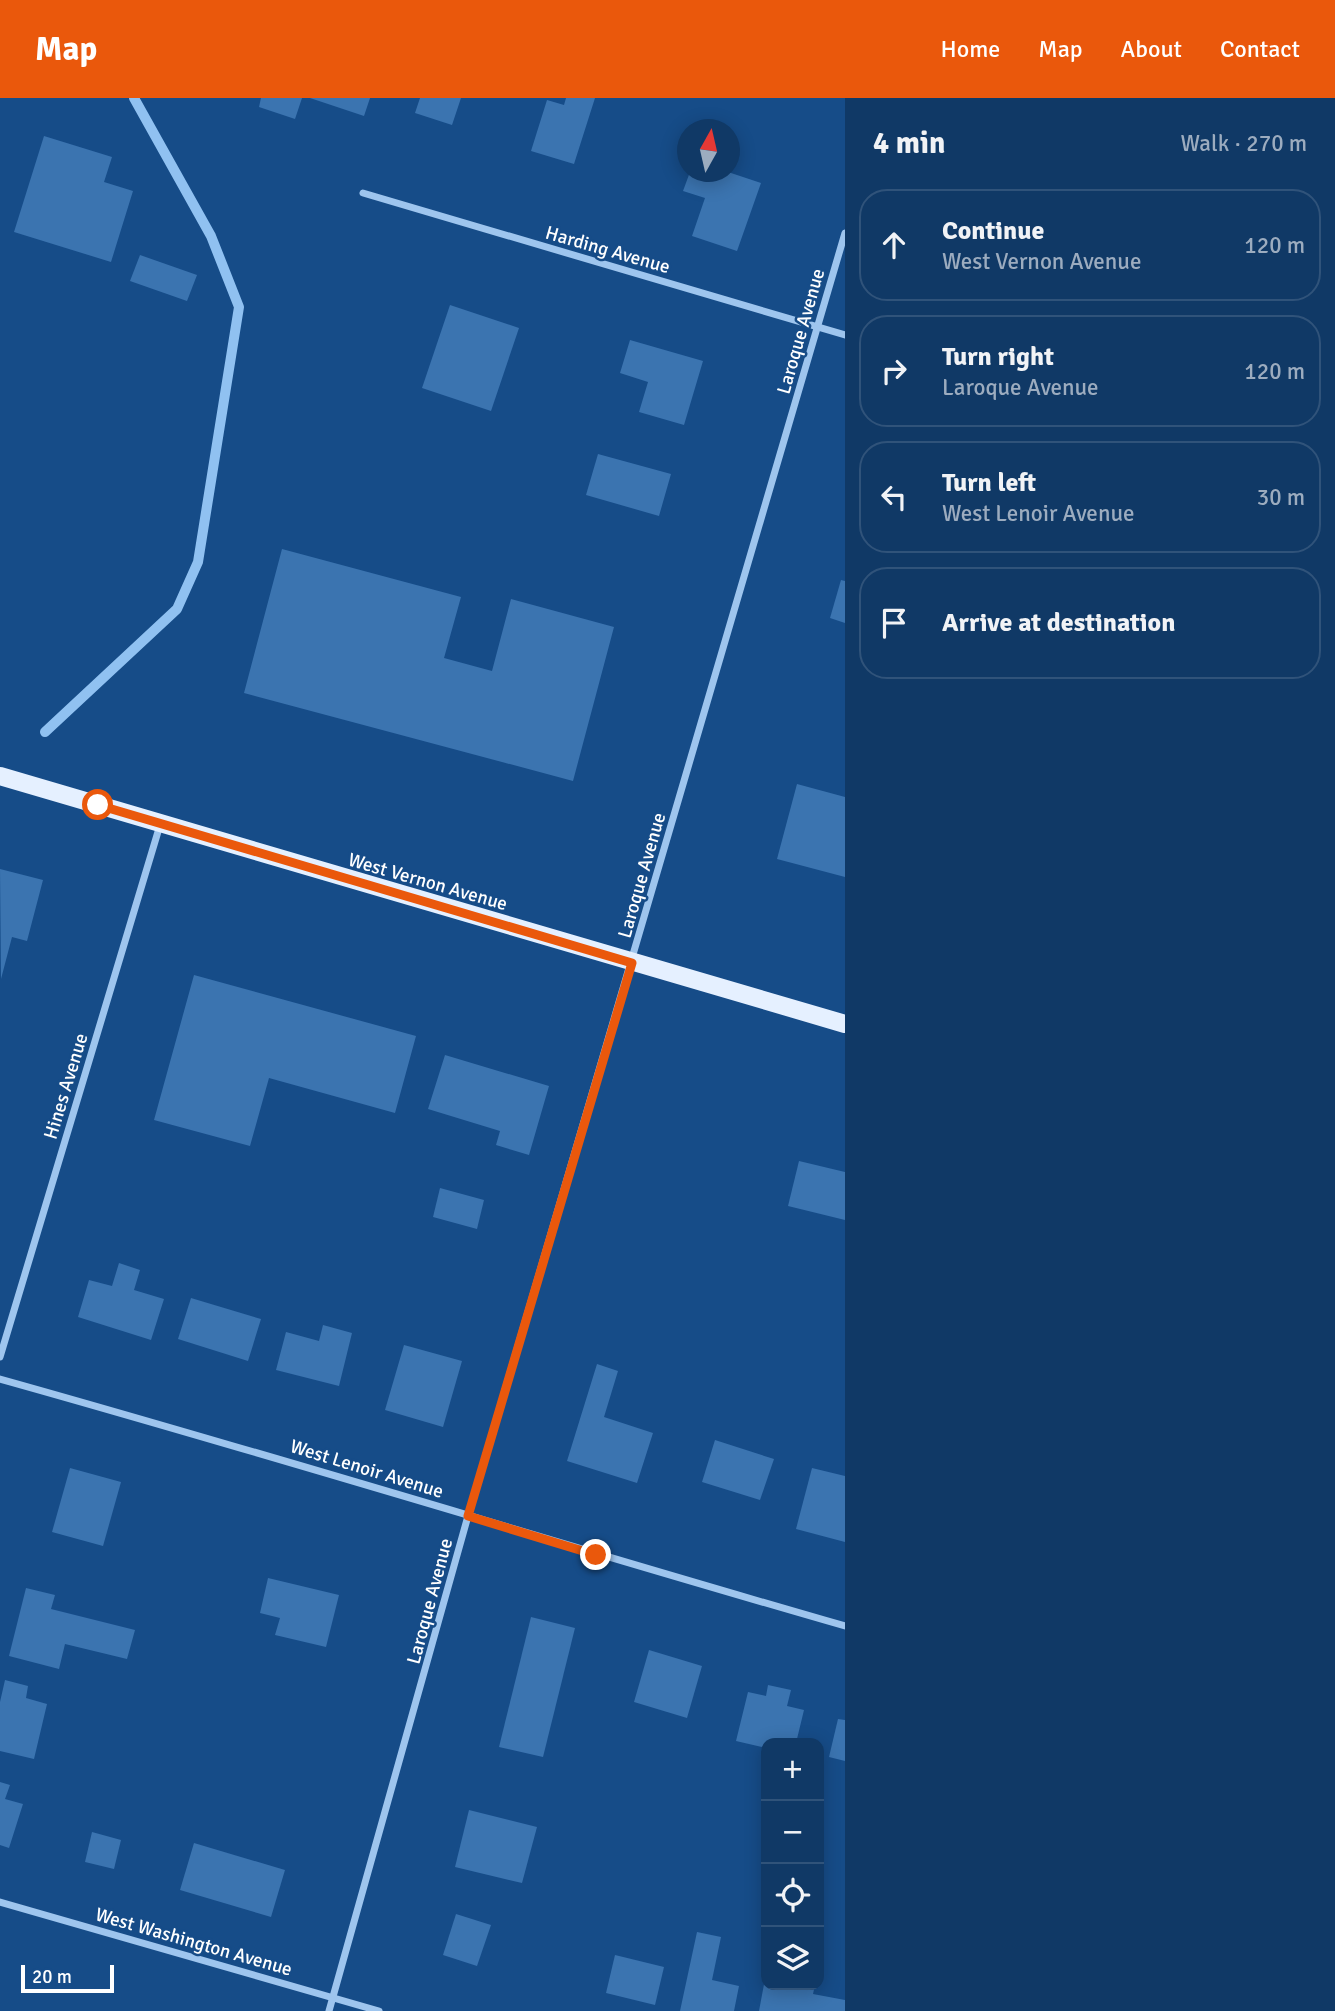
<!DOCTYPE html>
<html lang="en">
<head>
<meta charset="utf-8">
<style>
  :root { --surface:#103966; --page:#19406c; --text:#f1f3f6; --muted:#9cacbf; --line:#30537a; --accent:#ea580c }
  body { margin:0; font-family:Signika,sans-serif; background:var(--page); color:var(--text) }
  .controls { position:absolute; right:21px; bottom:21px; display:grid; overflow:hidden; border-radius:14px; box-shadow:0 4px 18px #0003 }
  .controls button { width:63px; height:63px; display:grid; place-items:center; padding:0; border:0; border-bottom:2px solid var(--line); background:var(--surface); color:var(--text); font:35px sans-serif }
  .compass { position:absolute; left:677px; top:21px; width:63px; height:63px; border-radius:50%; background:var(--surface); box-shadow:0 4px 18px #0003; rotate:8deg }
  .scale { position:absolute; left:21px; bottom:18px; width:93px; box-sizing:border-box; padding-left:7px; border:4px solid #fff; border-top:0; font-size:19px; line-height:24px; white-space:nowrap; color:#fff; -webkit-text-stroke:5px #164c88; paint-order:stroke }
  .stop { position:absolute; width:21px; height:21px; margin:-16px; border:5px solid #ea580c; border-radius:50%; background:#fff }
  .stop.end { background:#ea580c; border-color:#fff; box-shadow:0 2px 7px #0008 }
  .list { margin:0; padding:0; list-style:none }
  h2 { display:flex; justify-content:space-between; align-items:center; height:91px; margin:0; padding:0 28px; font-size:30px }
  h2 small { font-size:23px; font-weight:400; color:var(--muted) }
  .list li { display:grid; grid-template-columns:46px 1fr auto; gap:21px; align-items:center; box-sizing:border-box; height:112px; margin:0 14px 14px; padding:0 14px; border:2px solid var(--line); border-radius:28px }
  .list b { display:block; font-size:26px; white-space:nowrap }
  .list p { margin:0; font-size:23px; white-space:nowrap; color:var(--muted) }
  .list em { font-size:23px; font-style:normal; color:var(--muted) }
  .icon { flex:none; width:38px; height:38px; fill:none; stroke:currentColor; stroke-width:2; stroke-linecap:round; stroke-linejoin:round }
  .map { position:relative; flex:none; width:845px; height:1913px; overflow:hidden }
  header { display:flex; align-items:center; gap:42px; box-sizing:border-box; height:98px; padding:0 35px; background:var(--accent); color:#fff }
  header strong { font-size:33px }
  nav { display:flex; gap:38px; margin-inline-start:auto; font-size:24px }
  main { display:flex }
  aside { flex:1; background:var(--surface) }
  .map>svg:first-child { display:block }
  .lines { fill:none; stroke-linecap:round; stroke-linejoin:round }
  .stream { stroke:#90c1f1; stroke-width:10 }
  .building { fill:#3b74b0 }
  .street { stroke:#9ec5ee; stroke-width:7 }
  .primary { stroke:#e5f0ff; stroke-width:18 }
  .route { stroke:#ea580c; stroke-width:9 }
  .labels { text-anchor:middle; stroke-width:5; stroke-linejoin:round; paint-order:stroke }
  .street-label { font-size:19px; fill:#fff; stroke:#164c88 }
</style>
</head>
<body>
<header>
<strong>Map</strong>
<nav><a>Home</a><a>Map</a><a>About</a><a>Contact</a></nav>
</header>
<main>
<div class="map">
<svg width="845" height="1913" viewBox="0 0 845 1913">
  <rect width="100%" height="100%" fill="#164c88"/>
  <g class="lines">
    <!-- stream -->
    <path class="stream" d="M45 634 177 511 198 464 239 209 211 138 134 0"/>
  </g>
  <!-- building -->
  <g class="building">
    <path d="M261 0H302L295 21 259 9Z"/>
    <path d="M310 0H370L364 18Z"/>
    <path d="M420 0H461L452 27 415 15Z"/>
    <path d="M566 0H595L574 66 531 53 547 2 564 7Z"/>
    <path d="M44 38 112 59 104 84 133 93 111 164 14 134Z"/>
    <path d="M690 74H728L761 85 737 153 692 138 705 100 683 93Z"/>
    <path d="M140 157 197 177 187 203 130 183Z"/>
    <path d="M450 207 519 230 491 313 422 290Z"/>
    <path d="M630 242 703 263 684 327 639 314 648 284 620 275Z"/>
    <path d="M598 356 671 376 659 418 586 397Z"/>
    <path d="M282 451 461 499 444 560 492 573 511 501 614 529 573 683 244 595Z"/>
    <path d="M841 482 845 483V525L830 520Z"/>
    <path d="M797 686 845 699V779L777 761Z"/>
    <path d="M0 771 43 782 27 843 12 839 1 881Z"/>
    <path d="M194 877 416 938 395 1015 269 980 250 1048 154 1022Z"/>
    <path d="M445 957 549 988 529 1057 496 1047 500 1033 428 1011Z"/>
    <path d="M799 1063 845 1074V1122L788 1108Z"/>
    <path d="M440 1090 484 1102 477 1131 433 1119Z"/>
    <path d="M119 1165 140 1172 134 1192 164 1201 151 1242 78 1219 89 1182 112 1188Z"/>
    <path d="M191 1200 261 1221 248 1263 178 1241Z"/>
    <path d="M323 1227 352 1235 339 1288 276 1272 286 1234 319 1243Z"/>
    <path d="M404 1247 462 1263 443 1329 385 1312Z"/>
    <path d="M597 1266 618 1273 604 1319 653 1335 637 1385 567 1363Z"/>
    <path d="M715 1342 774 1361 760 1402 702 1384Z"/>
    <path d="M70 1370 121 1384 103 1448 52 1434Z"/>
    <path d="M812 1370 845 1378V1444L796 1431Z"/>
    <path d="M268 1480 339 1497 326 1549 275 1537 280 1520 260 1515Z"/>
    <path d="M26 1490 55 1497 51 1511 135 1532 127 1561 65 1546 59 1571 9 1558Z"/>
    <path d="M531 1519 575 1530 543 1659 499 1649Z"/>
    <path d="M649 1552 702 1568 687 1620 634 1604Z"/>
    <path d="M5 1582 28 1588 26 1600 47 1606 34 1661 0 1653V1604Z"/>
    <path d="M768 1587 791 1592 787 1608 804 1612 796 1645H766V1650L736 1643 748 1594 766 1598Z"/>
    <path d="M838 1621 845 1622V1663L829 1659Z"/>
    <path d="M0 1684 10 1687 5 1701 23 1706 9 1750 0 1747Z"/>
    <path d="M469 1712 537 1729 522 1785 455 1769Z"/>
    <path d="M92 1734 121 1742 114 1771 85 1764Z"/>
    <path d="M194 1745 285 1772 271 1819 180 1792Z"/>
    <path d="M456 1816 491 1827 477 1868 443 1857Z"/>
    <path d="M697 1834 721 1839 712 1882 739 1888 734 1913H680Z"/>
    <path d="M615 1857 664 1869 655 1907 606 1895Z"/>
    <path d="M765 1881 766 1887H815L813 1896 845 1902V1913H759Z"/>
  </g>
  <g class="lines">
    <!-- street -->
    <g class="street">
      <path d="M363 95 845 237"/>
      <path d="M0 1259 160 727"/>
      <path d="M0 1281C283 1360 563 1447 845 1528"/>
      <path d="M0 1804 379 1913"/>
      <path d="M329 1913 468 1418 845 135"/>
    </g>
    <!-- primary -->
    <path class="primary" d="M0 678 845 926"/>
  </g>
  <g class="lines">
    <!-- route -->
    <path class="route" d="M98 707 632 865 468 1418 596 1457"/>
  </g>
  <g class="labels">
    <!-- street labels -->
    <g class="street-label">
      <text transform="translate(608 151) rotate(16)" y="7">Harding Avenue</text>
      <text transform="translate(800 233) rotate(-74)" y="7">Laroque Avenue</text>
      <text transform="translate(641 777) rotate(-74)" y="7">Laroque Avenue</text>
      <text transform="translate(428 783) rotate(16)" y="7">West Vernon Avenue</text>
      <text transform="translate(65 988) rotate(-73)" y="7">Hines Avenue</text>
      <text transform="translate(367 1370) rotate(17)" y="7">West Lenoir Avenue</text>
      <text transform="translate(429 1503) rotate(-75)" y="7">Laroque Avenue</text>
      <text transform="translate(194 1843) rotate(16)" y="7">West Washington Avenue</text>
    </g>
  </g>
</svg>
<div class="controls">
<button>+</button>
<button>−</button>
<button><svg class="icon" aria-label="locate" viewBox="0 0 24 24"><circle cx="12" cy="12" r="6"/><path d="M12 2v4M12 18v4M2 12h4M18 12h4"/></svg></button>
<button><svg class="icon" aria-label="layers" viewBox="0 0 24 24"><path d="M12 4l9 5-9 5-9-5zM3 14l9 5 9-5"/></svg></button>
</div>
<svg class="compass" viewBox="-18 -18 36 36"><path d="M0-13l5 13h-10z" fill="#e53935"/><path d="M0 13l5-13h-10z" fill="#9cacbf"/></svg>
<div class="scale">20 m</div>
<div class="stop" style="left:98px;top:707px"></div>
<div class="stop end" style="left:596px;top:1457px"></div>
</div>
<aside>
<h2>4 min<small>Walk · 270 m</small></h2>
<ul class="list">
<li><svg class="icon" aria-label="ahead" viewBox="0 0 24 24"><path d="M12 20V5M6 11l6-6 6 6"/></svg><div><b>Continue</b><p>West Vernon Avenue</p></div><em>120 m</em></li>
<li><svg class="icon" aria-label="right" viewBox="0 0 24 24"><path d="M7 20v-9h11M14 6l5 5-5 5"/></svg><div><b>Turn right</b><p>Laroque Avenue</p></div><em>120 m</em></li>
<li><svg class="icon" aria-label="left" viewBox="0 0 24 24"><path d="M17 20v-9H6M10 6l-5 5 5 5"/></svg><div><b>Turn left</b><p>West Lenoir Avenue</p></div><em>30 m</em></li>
<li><svg class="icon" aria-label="arrive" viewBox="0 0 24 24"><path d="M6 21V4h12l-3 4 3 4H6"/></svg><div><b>Arrive at destination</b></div></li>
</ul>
</aside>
</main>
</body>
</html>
